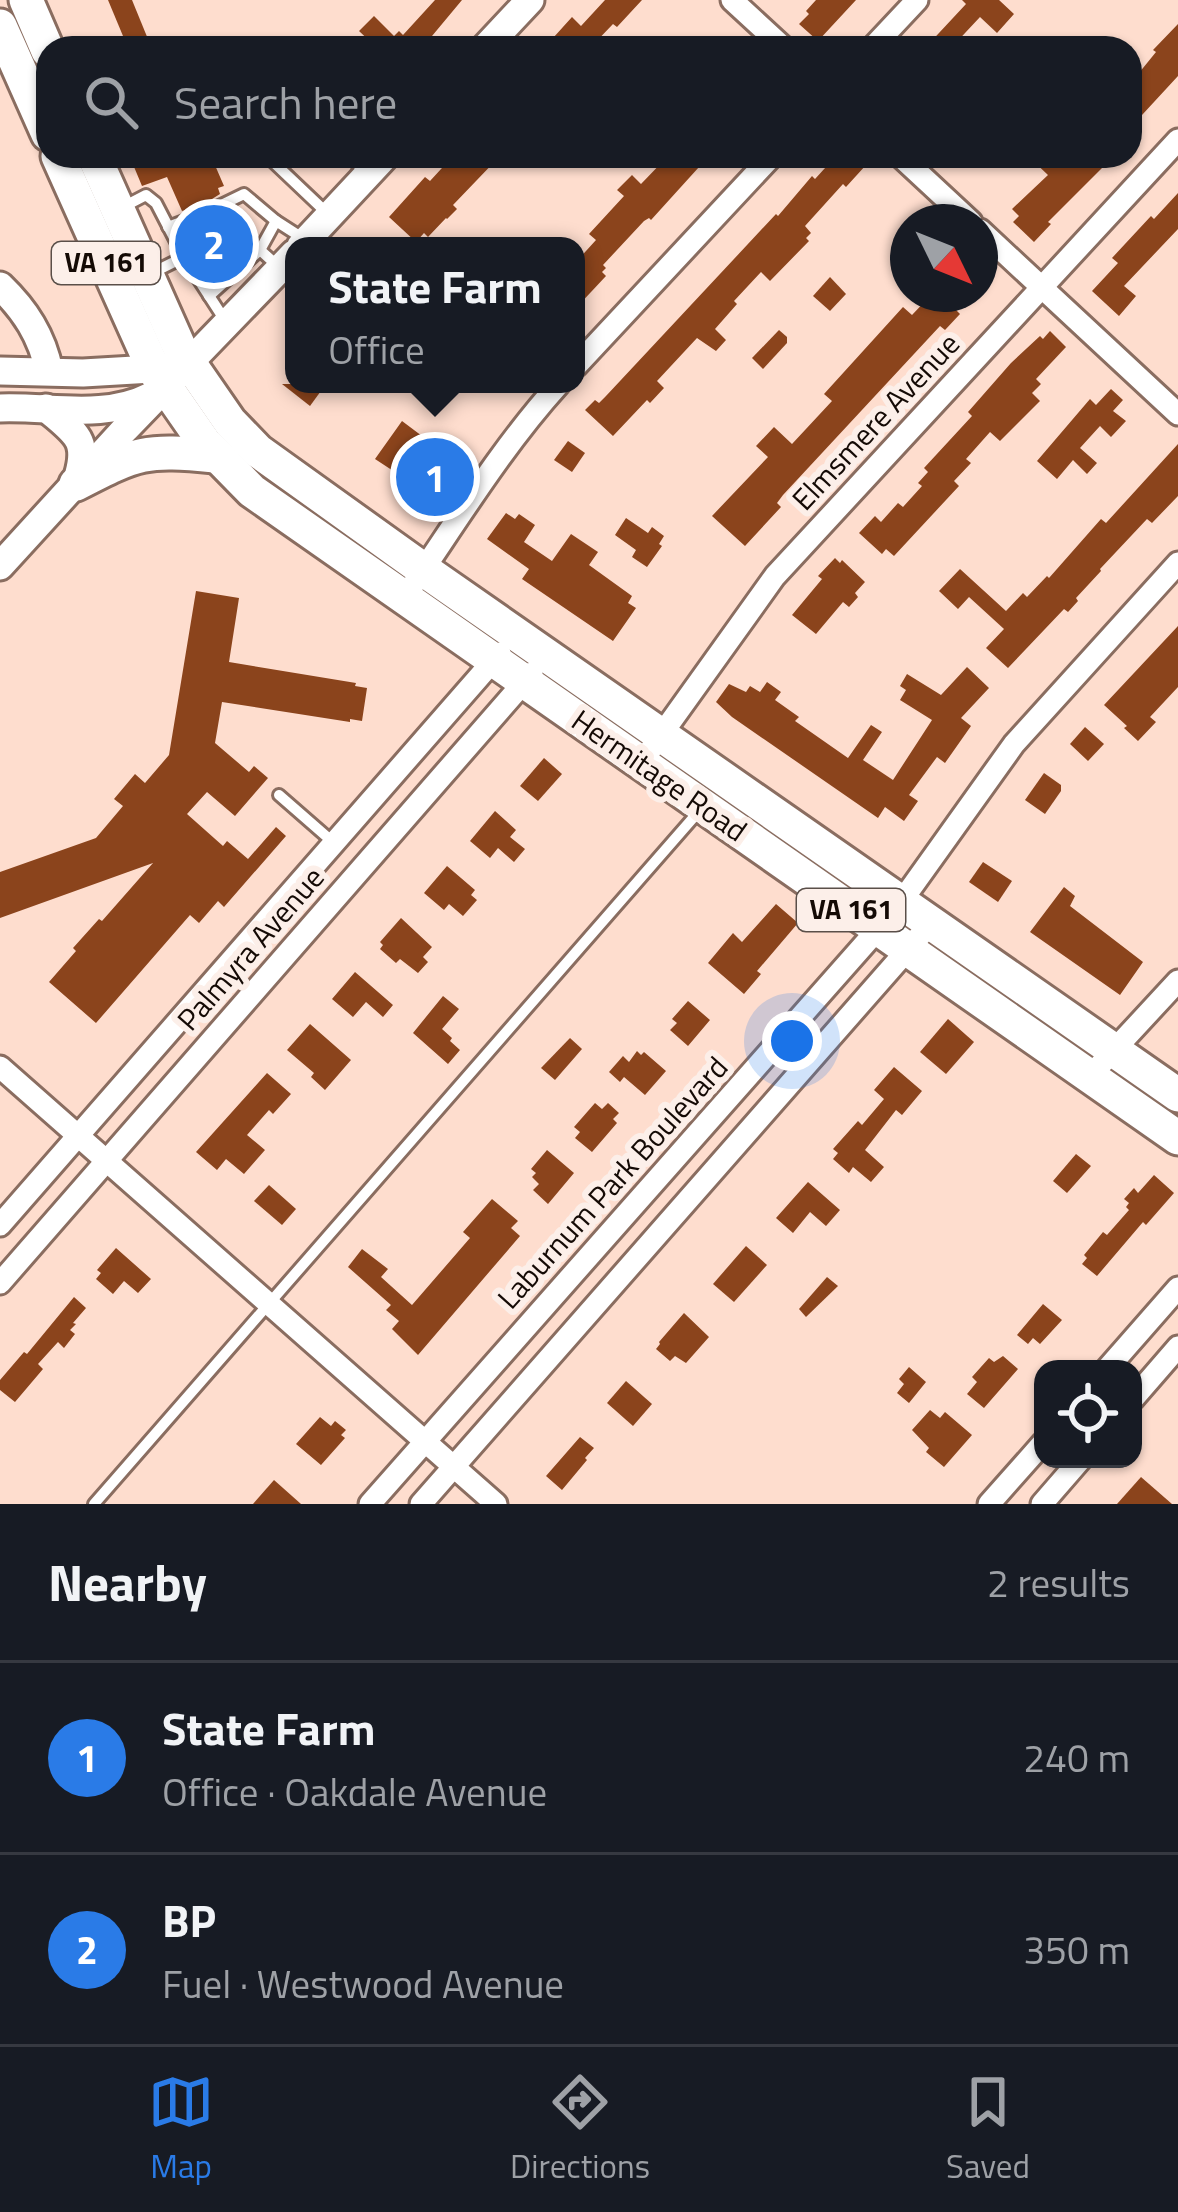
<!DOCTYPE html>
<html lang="en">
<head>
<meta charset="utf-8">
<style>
  :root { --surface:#171b24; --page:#242831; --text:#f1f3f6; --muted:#9ea1a6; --line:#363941; --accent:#2a7be7 }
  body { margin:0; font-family:"Titillium Web",sans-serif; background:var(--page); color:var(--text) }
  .controls { position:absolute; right:36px; bottom:36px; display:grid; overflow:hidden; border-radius:24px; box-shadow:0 3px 9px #0004 }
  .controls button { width:108px; height:108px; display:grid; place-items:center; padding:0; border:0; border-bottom:3px solid var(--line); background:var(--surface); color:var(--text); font:60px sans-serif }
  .compass { position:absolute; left:890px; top:204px; width:108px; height:108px; border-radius:50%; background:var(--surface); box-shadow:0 3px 9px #0004; rotate:133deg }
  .you { position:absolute; left:792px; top:1041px; width:42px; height:42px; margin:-30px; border:9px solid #fff; border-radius:50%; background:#1a73e8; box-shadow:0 0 0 18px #1a73e833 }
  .badge { display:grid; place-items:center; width:78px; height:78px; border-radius:50%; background:var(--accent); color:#fff; font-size:39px; font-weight:700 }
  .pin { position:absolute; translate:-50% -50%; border:6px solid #fff; box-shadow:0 3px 12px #0006 }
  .popup { position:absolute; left:285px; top:237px; width:300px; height:156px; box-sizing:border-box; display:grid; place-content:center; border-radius:24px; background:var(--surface); filter:drop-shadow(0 3px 9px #0005); font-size:39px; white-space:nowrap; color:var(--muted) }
  .popup b { font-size:45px; color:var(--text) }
  .popup::after { content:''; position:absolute; left:50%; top:100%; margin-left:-24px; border:24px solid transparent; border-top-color:var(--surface) }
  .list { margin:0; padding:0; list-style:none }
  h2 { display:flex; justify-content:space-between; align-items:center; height:156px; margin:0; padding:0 48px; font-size:51px }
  h2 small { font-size:39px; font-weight:400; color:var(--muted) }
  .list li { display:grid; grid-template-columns:78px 1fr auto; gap:36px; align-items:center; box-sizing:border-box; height:192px; padding:0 48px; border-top:3px solid var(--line) }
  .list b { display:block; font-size:45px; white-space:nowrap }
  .list p { margin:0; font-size:39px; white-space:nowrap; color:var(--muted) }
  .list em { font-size:39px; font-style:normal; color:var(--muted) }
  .icon { flex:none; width:66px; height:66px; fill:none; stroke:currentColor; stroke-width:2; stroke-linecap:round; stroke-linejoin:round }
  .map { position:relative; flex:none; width:1178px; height:1504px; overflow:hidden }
  .search { position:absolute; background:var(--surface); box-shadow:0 3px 9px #0004; left:36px; right:36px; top:36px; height:132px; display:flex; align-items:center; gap:30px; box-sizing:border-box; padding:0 42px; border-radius:36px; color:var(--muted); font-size:45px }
  .sheet { height:540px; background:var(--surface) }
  nav { display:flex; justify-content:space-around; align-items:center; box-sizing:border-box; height:168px; border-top:3px solid var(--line); background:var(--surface); font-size:33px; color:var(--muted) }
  nav a { display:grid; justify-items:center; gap:6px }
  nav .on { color:var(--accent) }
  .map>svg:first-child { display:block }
  .building { fill:#8b441c }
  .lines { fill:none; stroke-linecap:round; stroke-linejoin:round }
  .lane-casing { stroke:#8a6d60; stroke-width:16 }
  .street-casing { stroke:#8a6d60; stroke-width:27 }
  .secondary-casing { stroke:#8a6d60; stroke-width:33 }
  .primary-casing { stroke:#8a6d60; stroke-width:39 }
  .lane { stroke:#fff; stroke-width:10 }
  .street { stroke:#fff; stroke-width:21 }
  .secondary { stroke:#fff; stroke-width:27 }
  .primary { stroke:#fff; stroke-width:33 }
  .labels { text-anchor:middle; stroke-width:12; stroke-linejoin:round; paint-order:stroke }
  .shield { fill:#fcefe9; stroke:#5a4f49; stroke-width:3 }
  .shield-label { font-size:27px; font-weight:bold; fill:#140a05 }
  .street-label { font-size:30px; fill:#140a05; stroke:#fcefe9 }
</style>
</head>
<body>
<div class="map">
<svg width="1178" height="1504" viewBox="0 0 1178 1504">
  <rect width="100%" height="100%" fill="#feddce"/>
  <!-- building -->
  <g class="building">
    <path d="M108 0H132L150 44 142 48H128Z"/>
    <path d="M435 0H462L422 48H377L359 31 374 16 394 36 399 31 403 35Z"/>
    <path d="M605 0H642L617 27 613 24 590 48H544L572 17 581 26Z"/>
    <path d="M816 0H856L818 41 799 24 809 14 806 11Z"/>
    <path d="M962 0H999L1014 14 997 33 980 17 951 48H925L966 4Z"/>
    <path d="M1178 24V76L1130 128V84L1156 52 1153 50Z"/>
    <path d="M145 156H211L224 186 218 188 220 194 204 204 202 213 211 220 224 215 229 227 224 233V240L241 254 224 269 208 276 202 268 199 260 205 255V248L200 242H192L187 232 200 223 201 214 192 208 182 211 167 177 142 186 132 162Z"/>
    <path d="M453 156H500L453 205 457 209 447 219 446 218 428 237 424 233 416 242 389 217 425 177 430 181Z"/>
    <path d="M668 156H709L651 220 649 218 644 221 603 265 606 268 602 272 606 276 576 308V262L596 240 589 234 624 196 617 190 632 175 641 184Z"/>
    <path d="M836 156H856L866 165 846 187 843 184 805 226 811 233 806 238 809 241 770 281 761 272 734 301 737 304 715 329 726 340 716 351 697 338 657 381 664 388 650 403 647 400 613 436 585 410 595 400 599 403 606 396 776 214 778 216 812 176 815 179Z"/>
    <path d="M1028 156H1100L1107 163 1048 222 1051 224 1034 242 1013 222 1019 216 1012 209 1048 175Z"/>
    <path d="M1178 193V229L1124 286 1136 296 1119 316 1092 291 1118 263 1112 258 1151 216 1154 219Z"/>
    <path d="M830 277 846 294 830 311 813 296Z"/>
    <path d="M932 294H971L956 310 960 314 945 330 940 326 783 495 777 503 781 507 745 546 712 516 768 457 756 446 774 427 792 444 832 401 824 394 903 307 912 315Z"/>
    <path d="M779 330 787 337V343L763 369 752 358Z"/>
    <path d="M1050 331 1066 347 1036 379 1041 384 1032 393 1040 401 1000 441 990 432 966 459 971 463 954 481 959 486 894 556 886 549 882 554 859 533 875 516 881 522 898 503 903 507 922 486 918 483 928 472 924 468 972 416 968 412 1011 363 1040 336 1043 339Z"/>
    <path d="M282 384H326L310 406Z"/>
    <path d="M1111 389 1123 400 1113 411 1126 421 1111 437 1100 426 1080 448 1097 463 1087 474 1073 460 1057 479 1037 461 1090 399 1096 405Z"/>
    <path d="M402 421 426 439 423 443 442 456 437 463 456 476 439 501 375 459Z"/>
    <path d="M568 441 585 453 572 472 554 460Z"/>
    <path d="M1178 444V496L1152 523 1147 519 1100 569 1101 571 1076 598 1078 601 1068 612 1064 609 1008 668 986 648 1004 629 969 597 958 609 939 591 960 569 1006 611 1023 593 1027 597 1047 576 1049 578 1101 519 1106 523Z"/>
    <path d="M506 513 515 519 519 514 535 525 524 542 552 561 571 534 598 552 589 565 632 596 628 603 636 608 613 641 522 579 529 569 487 539Z"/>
    <path d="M626 518 648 533 652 527 664 536 659 544 662 546 647 567 632 557 636 550 615 535Z"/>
    <path d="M835 558 840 563 842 560 865 582 855 593 858 597 849 607 843 602 816 634 792 615 822 579 818 576Z"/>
    <path d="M196 591 239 598 229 662 356 683 355 686 367 688 362 721 350 719V722L222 702 215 743 249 772 254 766 268 778 235 816 207 792 187 814 223 846 227 841 248 859 276 827 286 836 224 907 218 901 199 923 190 915 96 1023 49 982 76 951 73 948 99 919 102 921 153 863 0 918V872L96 838 123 806 114 799 135 774 145 783 169 755Z"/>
    <path d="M1178 626V687L1150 717 1156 722 1138 741 1124 728 1127 726 1104 705Z"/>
    <path d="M967 667 989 688 961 718 971 726 945 763 937 757 909 795 918 801 904 821 885 807 878 818 732 717 716 702 729 684 746 692 750 686 760 692 767 682 781 692 775 700 799 717 795 721 848 758 871 725 882 732 863 760 893 780 932 720 900 700 906 690 900 686 907 674 941 695Z"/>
    <path d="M1085 727 1104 744 1088 761 1070 744Z"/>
    <path d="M544 758 562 774 538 801 520 786Z"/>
    <path d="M1044 773 1061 785V791L1045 814 1025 800Z"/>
    <path d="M495 811 516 830 510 837 525 849 514 862 498 848 490 858 470 841Z"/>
    <path d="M983 862 1012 881 998 902 969 882Z"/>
    <path d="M447 866 475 890 471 895 477 900 463 916 449 904 444 910 424 893Z"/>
    <path d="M1064 887 1075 896 1070 906 1143 962 1120 995 1030 932Z"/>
    <path d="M776 904 798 923 757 971 761 974 744 994 708 963 733 933 742 942Z"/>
    <path d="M401 918 432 947 423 957 428 962 418 973 400 959 396 963 380 949 383 945 380 942Z"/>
    <path d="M355 972 393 1005 383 1017 366 1002 353 1017 332 999Z"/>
    <path d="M443 996 459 1009 442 1029 452 1038 450 1041 460 1050 448 1064 413 1033Z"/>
    <path d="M688 1001 710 1020 688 1046 670 1030 677 1023 672 1019Z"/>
    <path d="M948 1019 974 1042 946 1074 920 1052Z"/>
    <path d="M310 1024 351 1060 325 1090 311 1077 314 1073 287 1050Z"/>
    <path d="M570 1038 582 1049 555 1080 541 1068Z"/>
    <path d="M637 1051 641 1055 644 1052 666 1071 645 1095 624 1077 620 1082 609 1072 623 1056 629 1062Z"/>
    <path d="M894 1067 922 1091 902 1115 896 1110 865 1150 884 1167 871 1182 853 1167 849 1173 833 1159 838 1153 833 1149 858 1121 862 1125 884 1099 874 1090Z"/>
    <path d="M267 1073 291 1094 273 1114 269 1110 247 1135 265 1150 244 1174 226 1159 217 1170 196 1152Z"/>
    <path d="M595 1103 602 1109 608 1103 619 1113 613 1119 617 1123 592 1152 575 1138 580 1132 574 1127Z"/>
    <path d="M547 1150 574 1173 548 1204 533 1190 539 1184 532 1177 536 1173 531 1169Z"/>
    <path d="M1076 1154 1091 1166 1067 1193 1053 1181Z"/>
    <path d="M1154 1175 1174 1193 1146 1225 1143 1222 1097 1276 1082 1264 1087 1258 1084 1255 1103 1232 1107 1235 1129 1210 1126 1207 1129 1203 1124 1199 1134 1188 1138 1193Z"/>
    <path d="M808 1182 840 1210 826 1226 810 1212 793 1233 776 1218Z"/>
    <path d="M269 1185 296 1209 282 1225 254 1201Z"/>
    <path d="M492 1199 518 1221 511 1228 520 1236 418 1355 392 1329 399 1321 386 1310 391 1305 348 1267 362 1249 388 1269 381 1277 412 1305 470 1238 463 1232Z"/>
    <path d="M746 1246 767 1265 734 1302 713 1284Z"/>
    <path d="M116 1248 151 1279 138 1293 124 1281 113 1294 96 1279 101 1273 97 1270Z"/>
    <path d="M827 1277 838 1286 806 1317 799 1309Z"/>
    <path d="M74 1297 86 1308 73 1323 76 1324 70 1330 75 1334 64 1348 58 1342 38 1364 43 1369 15 1402 0 1390V1380L24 1352 27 1354Z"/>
    <path d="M1043 1304 1062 1320 1040 1344 1033 1338 1028 1344 1017 1335Z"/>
    <path d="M684 1313 709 1337 686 1363 675 1356 670 1361 656 1349 660 1344 659 1342Z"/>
    <path d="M1003 1356 1018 1369 984 1408 967 1394 977 1382 972 1377 989 1358 994 1362Z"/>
    <path d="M909 1367 926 1382 909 1403 897 1393 904 1384 899 1379Z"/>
    <path d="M626 1381 652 1404 633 1426 607 1403Z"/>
    <path d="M930 1410 940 1418 945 1412 972 1435 944 1467 926 1452 929 1448 912 1430Z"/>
    <path d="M320 1417 331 1426 335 1421 346 1430 341 1435 345 1438 321 1465 296 1444Z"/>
    <path d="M580 1437 594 1448 585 1458 587 1460 562 1490 546 1476Z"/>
    <path d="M1141 1477 1172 1504H1117Z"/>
    <path d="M274 1480 301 1504H253Z"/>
  </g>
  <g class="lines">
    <defs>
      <g id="lane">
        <path d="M267 156 327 213"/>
        <path d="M350 156 367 175"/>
        <path d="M121 208 146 195 156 203 184 257 226 322"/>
        <path d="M211 210 244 194 276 221"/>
        <path d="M168 227 192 218"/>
        <path d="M233 236 260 250 280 268"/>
        <path d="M150 274 196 251"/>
        <path d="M209 296 260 250 276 221 304 239"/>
        <path d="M279 795 334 843"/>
        <path d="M94 1504 700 810"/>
      </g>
      <g id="street">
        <path d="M732 0 784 48"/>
        <path d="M872 48 917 0"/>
        <path d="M900 156 971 222"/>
        <path d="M980 230 1178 414"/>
        <path d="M576 366 772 156"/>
        <path d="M404 598C454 526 500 449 559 384"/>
        <path d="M641 763 775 576 1178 140"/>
        <path d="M0 1067 496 1504"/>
        <path d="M1090 1076 1178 981"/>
        <path d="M0 1225 500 653"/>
        <path d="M0 1283 532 673"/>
        <path d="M1107 1369 1178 1288"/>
        <path d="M1133 1399 1178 1347"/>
        <path d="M370 1504 878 929 901 902 1014 744 1178 563"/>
        <path d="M421 1504 931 923"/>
        <path d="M989 1504 1043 1443"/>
        <path d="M1042 1504 1081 1459"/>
      </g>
      <g id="secondary">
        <path d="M485 48 530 0"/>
        <path d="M301 246 385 156"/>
        <path d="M0 286C25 310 42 336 49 371"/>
        <path d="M0 371 83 373 169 368"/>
        <path d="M0 408C51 406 104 420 151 396"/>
        <path d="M46 408C76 434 90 439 77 480"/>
        <path d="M0 566 125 429 294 254"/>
      </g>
      <g id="primary">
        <path d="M26 0 48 51"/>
        <path d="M0 26 48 134"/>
        <path d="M58 156 154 370 204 442 252 491 1178 1138"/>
        <path d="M94 156 181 351 230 422 258 451 424 570 1178 1095"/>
        <path d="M76 484C138 452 145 449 215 456"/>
      </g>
    </defs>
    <!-- lane casing -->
    <use href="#lane" class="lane-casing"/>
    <!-- street casing -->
    <use href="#street" class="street-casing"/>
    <!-- secondary casing -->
    <use href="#secondary" class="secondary-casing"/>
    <!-- primary casing -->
    <use href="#primary" class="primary-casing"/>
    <!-- lane -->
    <use href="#lane" class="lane"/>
    <!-- street -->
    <use href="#street" class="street"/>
    <!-- secondary -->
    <use href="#secondary" class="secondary"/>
    <!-- primary -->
    <use href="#primary" class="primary"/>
  </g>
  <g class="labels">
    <!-- shield labels -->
    <g class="shield">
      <rect x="52" y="242" width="108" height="42" rx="9"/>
      <rect x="797" y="889" width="108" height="42" rx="9"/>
    </g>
    <g class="shield-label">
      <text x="106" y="272">VA 161</text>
      <text x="851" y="919">VA 161</text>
    </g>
    <!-- street labels -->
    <g class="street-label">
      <text transform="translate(876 422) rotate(-47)" y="10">Elmsmere Avenue</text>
      <text transform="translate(659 776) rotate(35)" y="10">Hermitage Road</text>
      <text transform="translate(251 949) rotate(-49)" y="10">Palmyra Avenue</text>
      <text transform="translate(613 1183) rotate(-48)" y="10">Laburnum Park Boulevard</text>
    </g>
  </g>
</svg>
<div class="controls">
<button><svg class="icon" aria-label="locate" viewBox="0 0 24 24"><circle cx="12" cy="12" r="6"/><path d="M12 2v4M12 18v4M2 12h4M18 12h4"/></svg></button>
</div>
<svg class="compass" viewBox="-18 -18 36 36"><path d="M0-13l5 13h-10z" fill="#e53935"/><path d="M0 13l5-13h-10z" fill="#9ea1a6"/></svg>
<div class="you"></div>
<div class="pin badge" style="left:435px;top:477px">1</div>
<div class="popup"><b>State Farm</b>Office</div>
<div class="pin badge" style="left:214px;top:244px">2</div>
<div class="search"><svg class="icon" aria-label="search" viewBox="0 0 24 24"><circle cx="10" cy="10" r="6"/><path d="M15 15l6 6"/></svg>Search here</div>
</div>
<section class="sheet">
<h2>Nearby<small>2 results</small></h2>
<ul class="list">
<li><span class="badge">1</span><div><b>State Farm</b><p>Office · Oakdale Avenue</p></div><em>240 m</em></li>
<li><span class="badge">2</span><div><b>BP</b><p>Fuel · Westwood Avenue</p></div><em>350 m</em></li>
</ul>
</section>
<nav>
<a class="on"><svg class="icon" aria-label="map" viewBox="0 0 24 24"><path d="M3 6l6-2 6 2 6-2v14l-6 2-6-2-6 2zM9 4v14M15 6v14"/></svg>Map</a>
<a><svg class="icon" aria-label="directions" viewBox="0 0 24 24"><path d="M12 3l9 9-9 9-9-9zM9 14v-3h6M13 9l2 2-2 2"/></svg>Directions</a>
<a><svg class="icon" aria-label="saved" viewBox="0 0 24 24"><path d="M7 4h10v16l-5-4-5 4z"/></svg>Saved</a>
</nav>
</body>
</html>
